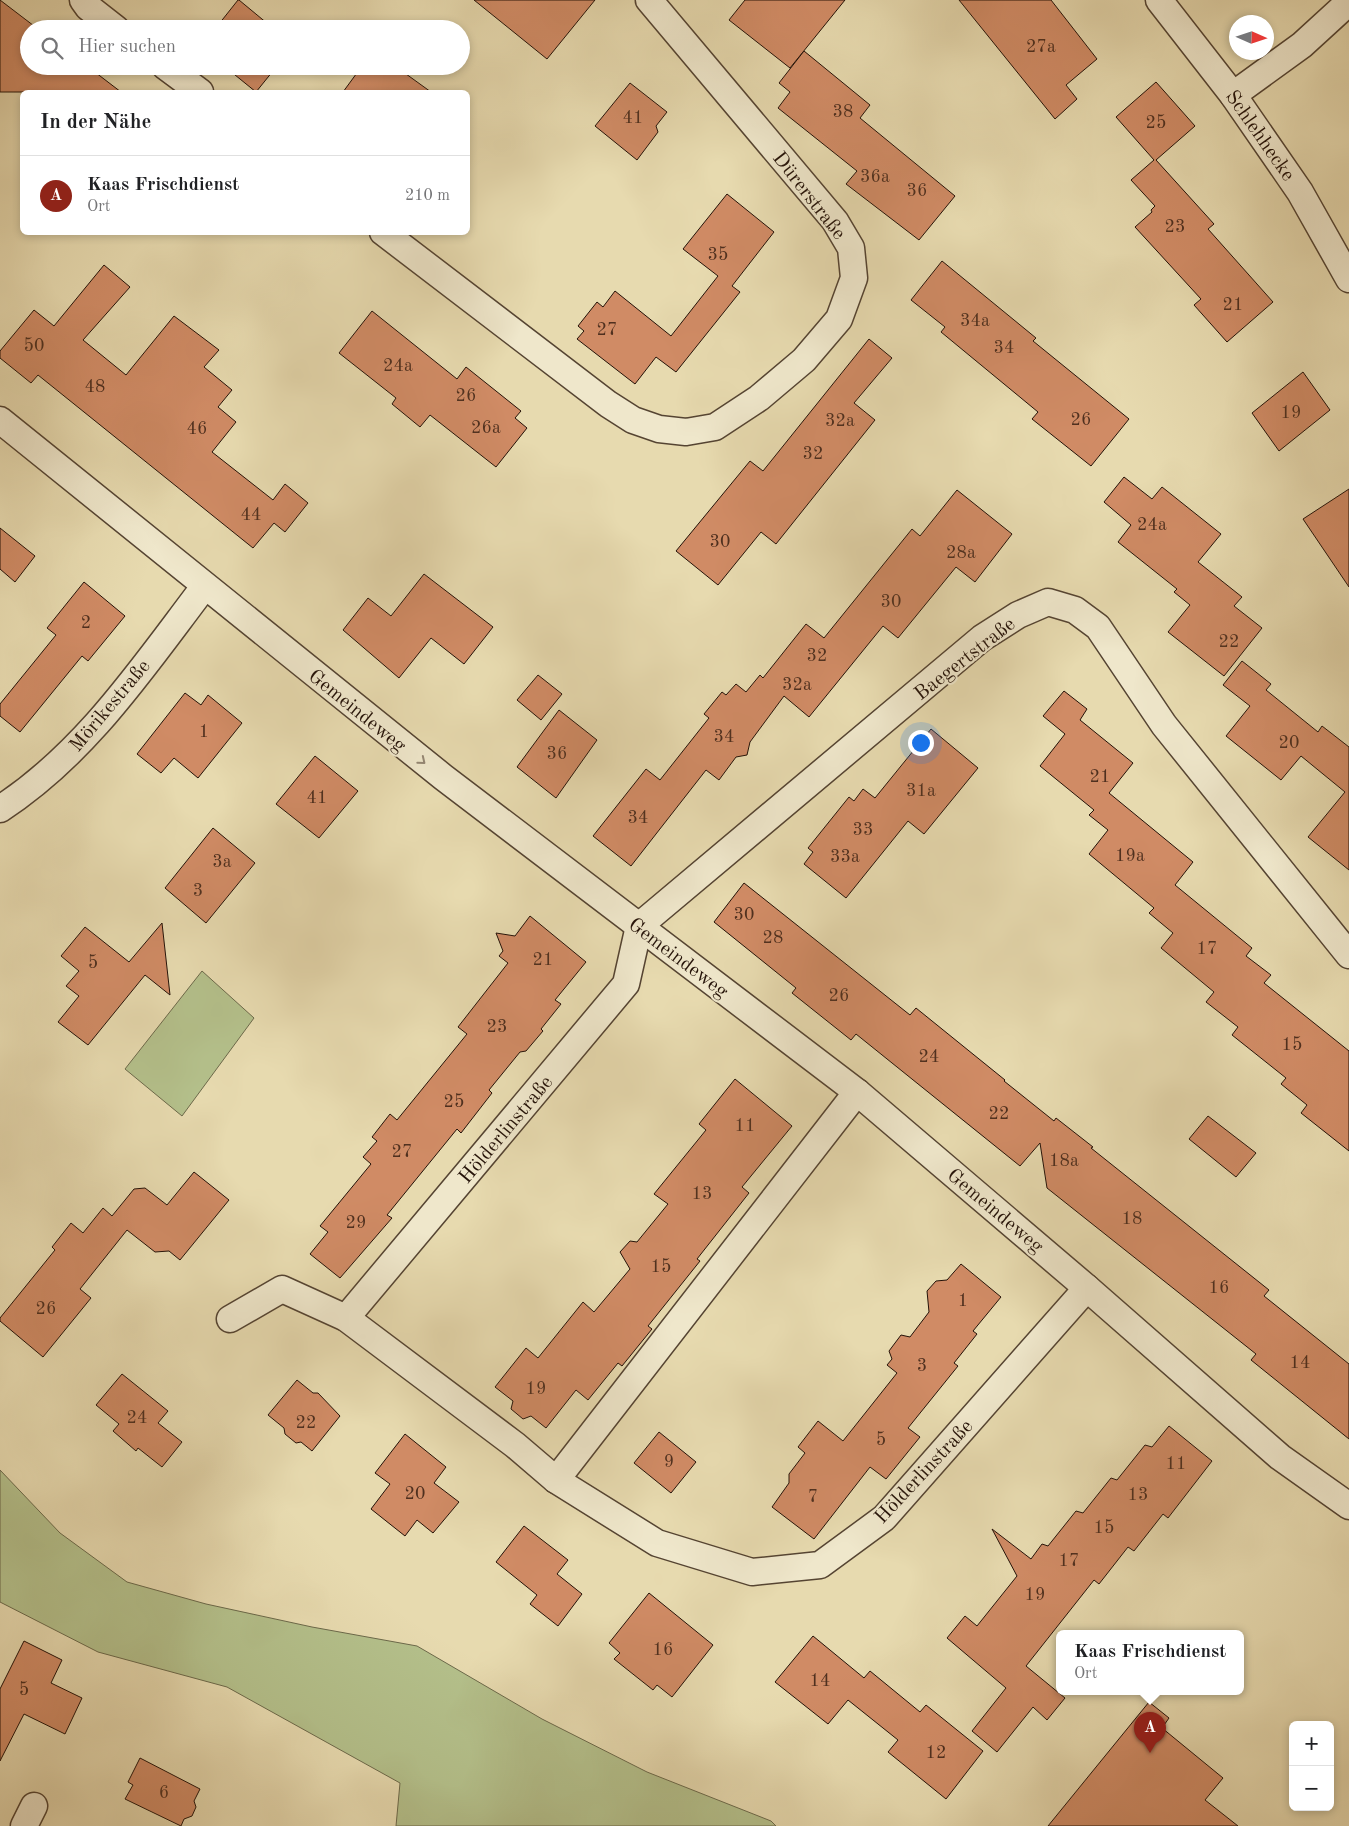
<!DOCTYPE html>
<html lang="de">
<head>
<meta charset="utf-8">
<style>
  :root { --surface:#fff; --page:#f2f2f2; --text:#202124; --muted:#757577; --line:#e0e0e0; --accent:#8f2418 }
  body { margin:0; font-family:"Old Standard TT",serif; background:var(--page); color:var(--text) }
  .controls { position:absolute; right:15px; bottom:15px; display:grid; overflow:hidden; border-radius:8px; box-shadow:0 2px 8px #0003 }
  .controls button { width:45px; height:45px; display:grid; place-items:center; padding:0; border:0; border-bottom:1px solid var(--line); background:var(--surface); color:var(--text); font:25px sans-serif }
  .compass { position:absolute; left:1229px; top:15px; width:45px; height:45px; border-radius:50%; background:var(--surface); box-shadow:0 2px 8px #0003; rotate:93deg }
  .you { position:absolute; left:920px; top:742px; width:18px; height:18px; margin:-12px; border:4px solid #fff; border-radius:50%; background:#1a73e8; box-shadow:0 0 0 8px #1a73e833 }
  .badge { display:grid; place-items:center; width:32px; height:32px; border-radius:50%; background:var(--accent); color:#fff; font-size:16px; font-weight:700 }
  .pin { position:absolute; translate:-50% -41px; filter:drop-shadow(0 1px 2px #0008) }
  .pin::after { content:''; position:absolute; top:26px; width:18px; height:15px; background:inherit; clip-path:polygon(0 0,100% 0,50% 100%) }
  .popup { position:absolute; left:1056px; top:1630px; width:188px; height:65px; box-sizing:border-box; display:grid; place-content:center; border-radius:8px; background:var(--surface); filter:drop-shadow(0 1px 4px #0005); font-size:16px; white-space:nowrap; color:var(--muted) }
  .popup b { font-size:19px; color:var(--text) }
  .popup::after { content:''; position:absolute; left:50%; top:100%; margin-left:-10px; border:10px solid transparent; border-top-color:var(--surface) }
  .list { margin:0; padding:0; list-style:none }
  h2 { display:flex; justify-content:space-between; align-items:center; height:65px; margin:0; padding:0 20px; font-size:21px }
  h2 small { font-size:16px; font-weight:400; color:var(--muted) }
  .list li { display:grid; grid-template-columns:32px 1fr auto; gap:15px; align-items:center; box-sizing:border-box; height:80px; padding:0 20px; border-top:1px solid var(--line) }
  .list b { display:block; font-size:19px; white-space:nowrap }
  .list p { margin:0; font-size:16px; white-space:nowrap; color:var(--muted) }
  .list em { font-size:16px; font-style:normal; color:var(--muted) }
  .icon { flex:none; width:28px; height:28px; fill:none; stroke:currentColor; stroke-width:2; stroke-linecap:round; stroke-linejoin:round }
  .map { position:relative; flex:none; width:1349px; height:1826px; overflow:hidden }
  .search { position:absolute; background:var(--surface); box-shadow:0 2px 8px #0003; left:20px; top:20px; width:450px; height:55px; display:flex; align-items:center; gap:12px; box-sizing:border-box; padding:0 18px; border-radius:28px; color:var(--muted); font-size:19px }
  .panel { position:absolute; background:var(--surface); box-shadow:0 2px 8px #0003; left:20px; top:90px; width:450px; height:145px; border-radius:8px }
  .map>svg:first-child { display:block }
  .green { fill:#b4c08b; stroke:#6c694a }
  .building { fill:#d08b65; stroke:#241208 }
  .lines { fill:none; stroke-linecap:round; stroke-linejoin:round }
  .street-casing { stroke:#554432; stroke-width:29 }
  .street { stroke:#efe7cb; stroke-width:26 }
  .oneway { stroke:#948773 }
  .labels { text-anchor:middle; stroke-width:4.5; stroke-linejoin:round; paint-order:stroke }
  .number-label { font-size:18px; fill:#4f301f }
  .street-label { font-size:20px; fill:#241208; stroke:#efe7cb }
</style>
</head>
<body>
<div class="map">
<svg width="1349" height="1826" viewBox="0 0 1349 1826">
  <rect width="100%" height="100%" fill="#e7daaf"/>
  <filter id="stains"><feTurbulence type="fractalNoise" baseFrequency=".004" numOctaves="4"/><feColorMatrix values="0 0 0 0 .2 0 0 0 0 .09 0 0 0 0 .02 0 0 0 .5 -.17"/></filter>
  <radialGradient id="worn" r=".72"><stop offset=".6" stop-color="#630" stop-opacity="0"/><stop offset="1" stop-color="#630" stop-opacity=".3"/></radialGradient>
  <!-- green -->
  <g class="green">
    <path d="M202 971 254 1018 182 1116 125 1069Z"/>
    <path d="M0 1470 60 1533 127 1582 206 1604 312 1627 417 1646 542 1719 647 1772 771 1821 776 1826H396L400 1783 227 1687 98 1652 0 1602Z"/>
  </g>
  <!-- building -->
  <g class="building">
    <path d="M0 0 38 29H29V66H87L121 92H0Z"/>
    <path d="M238 0H239L274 29H215Z"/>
    <path d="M474 0H595L547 59Z"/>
    <path d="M745 0H845L790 68 729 20Z"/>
    <path d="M959 0H1051L1097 59 1066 85 1077 99 1055 119Z"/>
    <path d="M804 51 870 105 860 118 955 196 919 240 846 184 857 171 778 108 790 92 779 83Z"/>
    <path d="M224 66H277L256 92Z"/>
    <path d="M362 66H395L431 92H343Z"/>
    <path d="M1156 82 1195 126 1156 160 1214 224 1208 229 1273 302 1227 342 1194 305 1201 299 1135 227 1152 212 1151 210 1155 206 1131 180 1154 160 1116 117Z"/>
    <path d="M630 83 667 112 656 126 658 132 637 160 595 126Z"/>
    <path d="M727 194 774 232 732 286 740 292 676 372 656 357 635 384 577 339 584 331 578 326 597 302 603 307 615 291 671 336 718 276 683 249Z"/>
    <path d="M942 261 1036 338 1033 341 1129 419 1091 466 1032 419 1038 412 941 332 945 327 911 300Z"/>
    <path d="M104 265 130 287 83 340 126 375 174 316 219 350 204 367 232 390 218 407 236 422 212 452 273 500 285 484 308 503 285 532 274 523 253 548 38 375 31 383 0 358V351L34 310 54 326Z"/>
    <path d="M372 311 457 379 466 367 521 411 515 418 527 428 496 467 430 415 420 427 392 404 396 398 339 353Z"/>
    <path d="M869 339 892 358 854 403 875 420 776 544 761 532 718 585 676 551 750 461 763 471Z"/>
    <path d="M1303 372 1330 410 1279 451 1252 413Z"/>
    <path d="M1124 477 1152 499 1162 487 1221 534 1198 562 1242 597 1234 606 1262 628 1224 676 1168 632 1190 605 1174 592 1177 589 1118 542 1131 525 1104 502Z"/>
    <path d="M1349 489V587L1303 519Z"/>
    <path d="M957 490 1012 534 975 582 956 567 898 638 883 626 809 717 784 696 750 742 747 755 736 757 719 780 706 770 631 866 593 836 646 769 660 780 709 718 704 714 722 692 726 695 736 684 746 692 760 675 763 678 806 624 824 638 912 529 920 536Z"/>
    <path d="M0 528 35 556 15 582 0 569Z"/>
    <path d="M424 574 493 627 464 664 431 638 399 678 343 630 368 598 391 616Z"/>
    <path d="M84 582 125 616 88 661 82 656 20 732 0 716V704L56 635 47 628Z"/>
    <path d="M1242 661 1271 684 1266 690 1318 732 1322 726 1349 747V870L1308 837 1345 792 1301 756 1281 780 1226 736 1250 706 1223 685Z"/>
    <path d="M538 675 562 694 541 720 517 700Z"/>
    <path d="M1064 691 1087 709 1080 720 1133 763 1109 793 1193 862 1175 885 1252 948 1246 956 1271 975 1264 983 1349 1051V1151L1301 1113 1307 1105 1281 1084 1286 1078 1232 1035 1238 1027 1206 1002 1214 992 1161 948 1173 933 1149 913 1154 908 1089 854 1108 830 1089 815 1094 810 1040 766 1065 734 1043 716Z"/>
    <path d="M185 693 201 705 208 695 242 723 198 778 174 758 161 773 137 754Z"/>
    <path d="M559 710 597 740 556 798 517 767Z"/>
    <path d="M931 729 978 768 924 834 908 821 846 898 804 864 813 852 808 848 849 797 854 801 863 789 875 798Z"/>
    <path d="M315 756 358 791 319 838 276 804Z"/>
    <path d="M213 828 255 863 206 923 165 888Z"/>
    <path d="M744 883 910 1015 916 1008 1005 1080 1004 1081 1054 1121 1056 1118 1093 1147 1091 1148 1269 1290 1264 1296 1349 1364V1439L1251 1360 1256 1354 1047 1188 1040 1143 1020 1166 856 1034 851 1040 792 993 796 988 714 922Z"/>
    <path d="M530 916 586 962 555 1000 561 1004 541 1029 543 1031 526 1051 520 1052 489 1090 492 1093 461 1133 457 1129 387 1215 392 1218 340 1278 310 1254 328 1232 320 1226 371 1164 363 1157 377 1141 372 1137 390 1114 397 1120 467 1034 458 1027 508 963 499 956 503 951 496 933 515 936Z"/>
    <path d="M162 923 170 995 145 975 88 1045 58 1022 79 996 66 986 79 971 61 956 85 927 129 962Z"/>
    <path d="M735 1079 792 1126 742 1187 749 1193 697 1259 700 1261 648 1326 652 1329 622 1366 618 1363 588 1400 576 1390 546 1428 531 1416 523 1419 511 1409 513 1401 495 1387 526 1348 538 1358 583 1302 594 1312 630 1269 620 1252 630 1241 637 1242 668 1204 654 1194 706 1130 699 1124Z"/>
    <path d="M1208 1116 1256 1153 1236 1177 1189 1139Z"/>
    <path d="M194 1172 229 1200 180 1260 169 1251 155 1252 127 1230 80 1289 91 1298 43 1357 0 1321V1318L55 1250 52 1247 71 1223 83 1233 103 1208 112 1216 134 1189 145 1188 167 1205Z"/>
    <path d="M961 1264 1001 1297 973 1331 977 1334 954 1363 958 1366 908 1428 920 1437 886 1479 870 1467 814 1539 772 1507 789 1483V1474L805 1453 798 1447 818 1421 843 1441 897 1373 887 1365 892 1359 889 1351 901 1335 910 1337 929 1312 927 1291 936 1281 947 1280Z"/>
    <path d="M122 1374 168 1411 158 1423 182 1442 162 1467 138 1448 136 1451 113 1431 119 1424 96 1405Z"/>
    <path d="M297 1380 313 1393H318L340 1416 312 1451 301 1442 296 1443 285 1434 284 1428 268 1415Z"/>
    <path d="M1169 1426 1212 1461 1168 1518 1163 1514 1134 1551 1128 1547 1099 1584 1094 1580 1026 1666 1065 1698 1047 1720 1033 1707 997 1752 972 1731 1006 1688 947 1638 965 1616 977 1626 1017 1576 992 1529 1031 1559 1042 1544 1048 1546 1076 1511 1083 1513 1111 1478 1117 1480 1145 1445 1152 1447Z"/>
    <path d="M659 1432 696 1462 671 1493 634 1463Z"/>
    <path d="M405 1434 446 1467 434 1483 459 1502 433 1533 417 1520 405 1536 371 1509 390 1484 375 1473Z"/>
    <path d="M524 1526 568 1560 557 1574 582 1594 558 1626 530 1604 537 1595 496 1562Z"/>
    <path d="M649 1593 713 1645 672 1697 657 1685 653 1690 614 1659 620 1653 609 1643Z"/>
    <path d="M813 1636 864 1678 870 1671 920 1712 926 1705 983 1751 946 1799 888 1752 898 1740 848 1700 828 1724 775 1682Z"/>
    <path d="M24 1641 62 1660 51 1683 82 1698 65 1734 24 1714 0 1761V1689Z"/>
    <path d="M1149 1702 1169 1718 1162 1728 1223 1778 1205 1800 1238 1826H1048Z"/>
    <path d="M140 1758 200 1789 194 1801 196 1807 192 1816 184 1819 181 1826 125 1799 133 1785 128 1782Z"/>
  </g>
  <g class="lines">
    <defs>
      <g id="street">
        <path d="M83 0 88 7 116 29"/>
        <path d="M1159 0 1233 95 1300 192 1349 279"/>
        <path d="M165 66 200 92"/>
        <path d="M1233 95 1302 45 1349 2"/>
        <path d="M383 232 608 404 633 420 659 429 686 432 715 427 759 398 804 360 839 319 854 278 851 248 835 221 649 0"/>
        <path d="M0 420 443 777 857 1092 1087 1288 1280 1457 1349 1506"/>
        <path d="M0 809C86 753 143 667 204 587"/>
        <path d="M346 1318 626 984 639 926 982 638 1018 615 1048 602 1075 610 1098 627 1164 725 1349 955"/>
        <path d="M230 1319 282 1289 346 1318 515 1445 556 1480 657 1543 752 1572 820 1565 884 1518 1087 1288"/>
        <path d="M556 1480 857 1092"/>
        <path d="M24 1826 34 1806"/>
      </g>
    </defs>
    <!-- street casing -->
    <use href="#street" class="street-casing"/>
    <!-- street -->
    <use href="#street" class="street"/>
  </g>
  <!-- one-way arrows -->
  <defs><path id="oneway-chevron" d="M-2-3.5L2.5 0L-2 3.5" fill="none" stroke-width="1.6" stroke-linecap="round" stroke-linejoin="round" transform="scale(1.25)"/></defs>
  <use class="oneway" href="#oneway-chevron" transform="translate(422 761) rotate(39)"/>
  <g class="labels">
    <!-- number labels -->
    <g class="number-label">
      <text x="1041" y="52">27a</text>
      <text x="843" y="117">38</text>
      <text x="633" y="123">41</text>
      <text x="1156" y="128">25</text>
      <text x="875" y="182">36a</text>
      <text x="917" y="196">36</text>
      <text x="1175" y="232">23</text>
      <text x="718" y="260">35</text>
      <text x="1233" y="310">21</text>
      <text x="975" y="326">34a</text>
      <text x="607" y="335">27</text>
      <text x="34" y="351">50</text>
      <text x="1004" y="353">34</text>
      <text x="398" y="371">24a</text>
      <text x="95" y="392">48</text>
      <text x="466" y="401">26</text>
      <text x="1291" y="418">19</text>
      <text x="1081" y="425">26</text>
      <text x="840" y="426">32a</text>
      <text x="486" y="433">26a</text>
      <text x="197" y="434">46</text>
      <text x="813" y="459">32</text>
      <text x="251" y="520">44</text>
      <text x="1152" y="530">24a</text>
      <text x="720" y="547">30</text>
      <text x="961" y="558">28a</text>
      <text x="891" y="607">30</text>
      <text x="86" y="628">2</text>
      <text x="1229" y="647">22</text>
      <text x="817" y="661">32</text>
      <text x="797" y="690">32a</text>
      <text x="204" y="737">1</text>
      <text x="724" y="742">34</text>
      <text x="1289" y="748">20</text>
      <text x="557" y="759">36</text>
      <text x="1100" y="782">21</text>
      <text x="921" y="796">31a</text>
      <text x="317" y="803">41</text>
      <text x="638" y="823">34</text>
      <text x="863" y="835">33</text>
      <text x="1130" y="861">19a</text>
      <text x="845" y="862">33a</text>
      <text x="222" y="867">3a</text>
      <text x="198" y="896">3</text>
      <text x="744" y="920">30</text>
      <text x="773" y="943">28</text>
      <text x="1207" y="954">17</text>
      <text x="543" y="965">21</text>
      <text x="93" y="968">5</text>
      <text x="839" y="1001">26</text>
      <text x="497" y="1032">23</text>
      <text x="1292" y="1050">15</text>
      <text x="929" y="1062">24</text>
      <text x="454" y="1107">25</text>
      <text x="999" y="1119">22</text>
      <text x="745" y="1131">11</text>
      <text x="402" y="1157">27</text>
      <text x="1064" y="1166">18a</text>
      <text x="702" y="1199">13</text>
      <text x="1132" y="1224">18</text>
      <text x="356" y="1228">29</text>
      <text x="661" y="1272">15</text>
      <text x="1219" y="1293">16</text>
      <text x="963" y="1306">1</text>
      <text x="46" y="1314">26</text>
      <text x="1300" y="1368">14</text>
      <text x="922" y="1371">3</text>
      <text x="536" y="1394">19</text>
      <text x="137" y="1423">24</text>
      <text x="306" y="1428">22</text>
      <text x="881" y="1445">5</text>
      <text x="669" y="1467">9</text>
      <text x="1176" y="1469">11</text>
      <text x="415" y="1499">20</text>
      <text x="1138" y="1500">13</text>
      <text x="813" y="1502">7</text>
      <text x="1104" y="1533">15</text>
      <text x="1069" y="1566">17</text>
      <text x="1035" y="1600">19</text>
      <text x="663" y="1655">16</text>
      <text x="820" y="1686">14</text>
      <text x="24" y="1695">5</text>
      <text x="936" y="1758">12</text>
      <text x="164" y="1798">6</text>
    </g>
    <!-- street labels -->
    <g class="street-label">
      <text transform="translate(1261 135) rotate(55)" y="7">Schlehhecke</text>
      <text transform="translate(810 195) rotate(52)" y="7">Dürerstraße</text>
      <text transform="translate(964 658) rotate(-38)" y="7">Baegertstraße</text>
      <text transform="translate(109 705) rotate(-50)" y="7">Mörikestraße</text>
      <text transform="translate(358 710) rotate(39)" y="7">Gemeindeweg</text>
      <text transform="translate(679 957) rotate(37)" y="7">Gemeindeweg</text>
      <text transform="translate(505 1129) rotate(-50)" y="7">Hölderlinstraße</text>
      <text transform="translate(996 1210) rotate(40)" y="7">Gemeindeweg</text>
      <text transform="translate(923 1471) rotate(-47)" y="7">Hölderlinstraße</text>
    </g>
  </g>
  <rect width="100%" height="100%" filter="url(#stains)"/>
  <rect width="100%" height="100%" fill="url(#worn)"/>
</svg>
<div class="controls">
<button>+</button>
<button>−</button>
</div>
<svg class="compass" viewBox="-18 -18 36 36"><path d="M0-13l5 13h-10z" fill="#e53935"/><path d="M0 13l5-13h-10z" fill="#757577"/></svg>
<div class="you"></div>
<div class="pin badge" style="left:1150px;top:1753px">A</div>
<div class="popup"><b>Kaas Frischdienst</b>Ort</div>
<div class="search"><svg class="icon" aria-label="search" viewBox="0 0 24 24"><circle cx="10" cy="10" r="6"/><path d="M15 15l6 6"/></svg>Hier suchen</div>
<section class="panel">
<h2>In der Nähe<small></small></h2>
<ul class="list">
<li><span class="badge">A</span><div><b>Kaas Frischdienst</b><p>Ort</p></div><em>210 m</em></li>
</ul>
</section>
</div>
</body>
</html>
